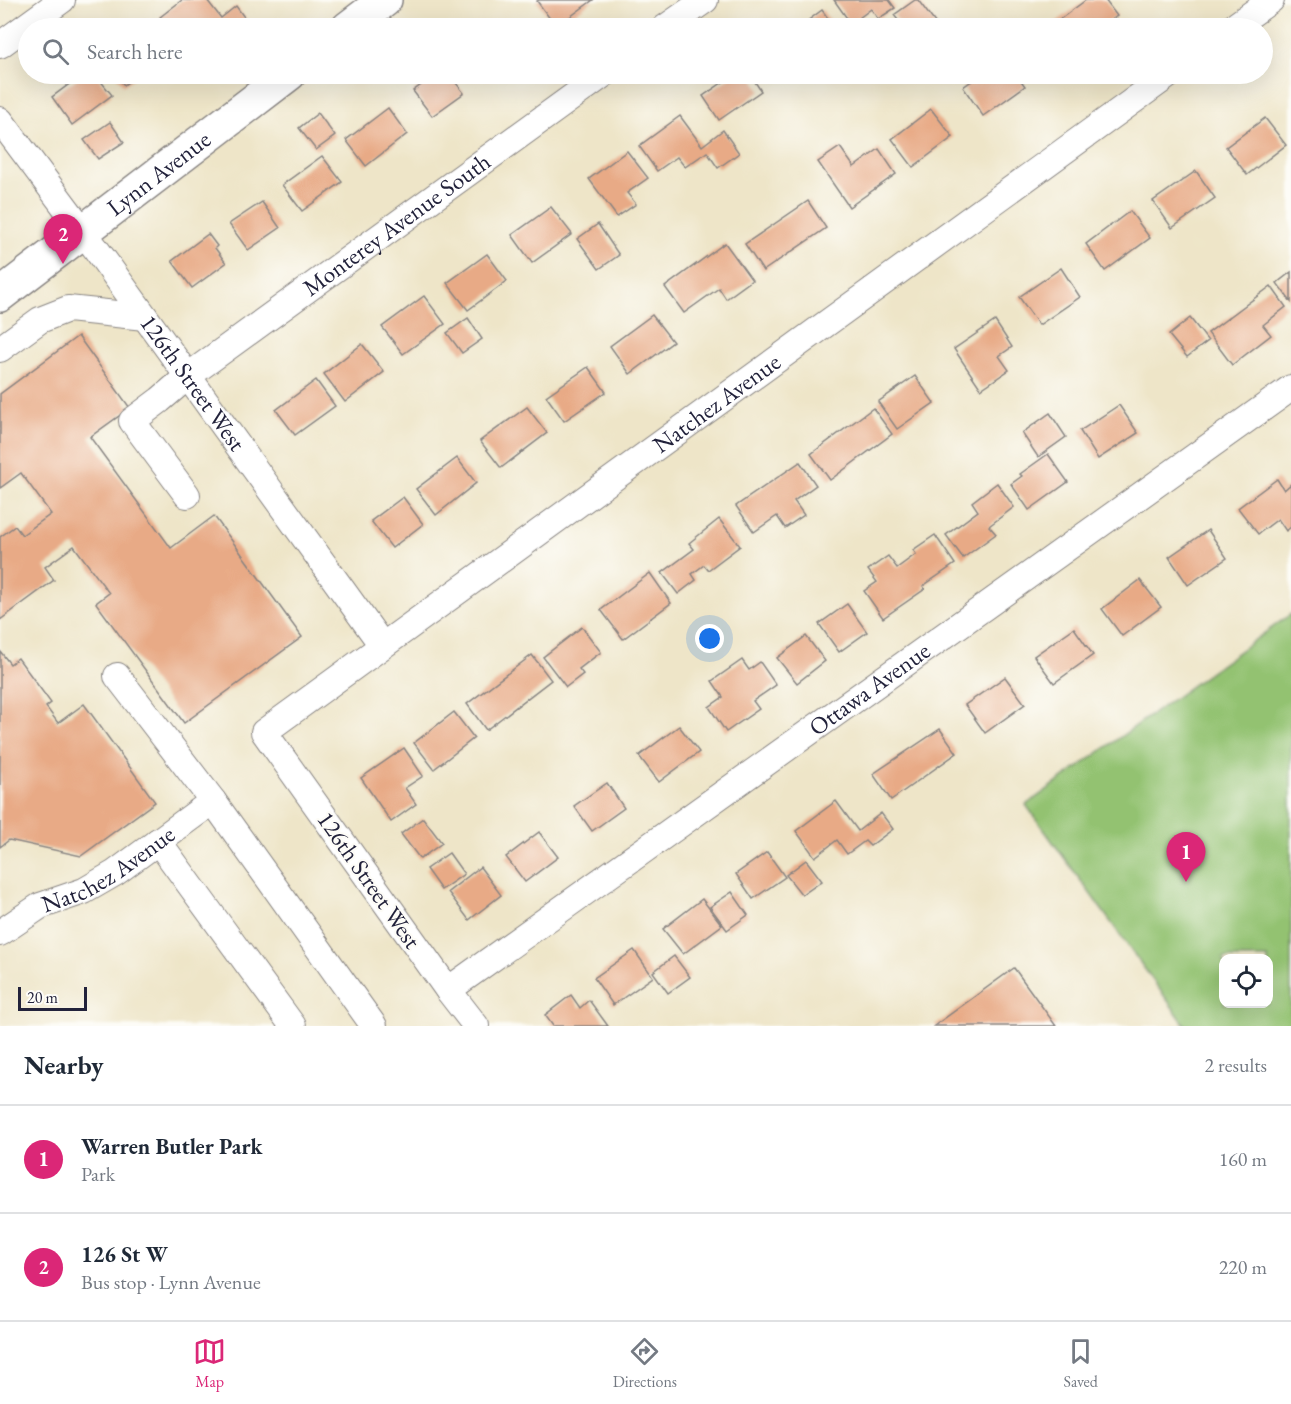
<!DOCTYPE html>
<html lang="en">
<head>
<meta charset="utf-8">
<style>
  :root { --surface:#fff; --page:#f2f2f3; --text:#1f2937; --muted:#747a83; --line:#e0e1e3; --accent:#db2777 }
  body { margin:0; font-family:"EB Garamond",serif; background:var(--page); color:var(--text) }
  .controls { position:absolute; right:18px; bottom:18px; display:grid; overflow:hidden; border-radius:12px; box-shadow:0 6px 24px #0002 }
  .controls button { width:54px; height:54px; display:grid; place-items:center; padding:0; border:0; border-bottom:2px solid var(--line); background:var(--surface); color:var(--text); font:30px sans-serif }
  .scale { position:absolute; left:18px; bottom:15px; width:69px; box-sizing:border-box; padding-left:6px; border:3px solid #22223b; border-top:0; font-size:16px; line-height:21px; white-space:nowrap; color:#22223b; -webkit-text-stroke:4px #fdfcf7; paint-order:stroke }
  .you { position:absolute; left:710px; top:639px; width:21px; height:21px; margin:-15px; border:4px solid #fff; border-radius:50%; background:#1a73e8; box-shadow:0 0 0 9px #1a73e833 }
  .badge { display:grid; place-items:center; width:39px; height:39px; border-radius:50%; background:var(--accent); color:#fff; font-size:20px; font-weight:700 }
  .pin { position:absolute; translate:-50% -50px; filter:drop-shadow(0 2px 3px #0008) }
  .pin::after { content:''; position:absolute; top:32px; width:21px; height:18px; background:inherit; clip-path:polygon(0 0,100% 0,50% 100%) }
  .list { margin:0; padding:0; list-style:none }
  h2 { display:flex; justify-content:space-between; align-items:center; height:78px; margin:0; padding:0 24px; font-size:26px }
  h2 small { font-size:20px; font-weight:400; color:var(--muted) }
  .list li { display:grid; grid-template-columns:39px 1fr auto; gap:18px; align-items:center; box-sizing:border-box; height:108px; padding:0 24px; border-top:2px solid var(--line) }
  .list b { display:block; font-size:22px; white-space:nowrap }
  .list p { margin:0; font-size:20px; white-space:nowrap; color:var(--muted) }
  .list em { font-size:20px; font-style:normal; color:var(--muted) }
  .icon { flex:none; width:33px; height:33px; fill:none; stroke:currentColor; stroke-width:2; stroke-linecap:round; stroke-linejoin:round }
  .map { position:relative; flex:none; width:1291px; height:1026px; overflow:hidden }
  .search { position:absolute; background:var(--surface); box-shadow:0 6px 24px #0002; left:18px; right:18px; top:18px; height:66px; display:flex; align-items:center; gap:15px; box-sizing:border-box; padding:0 21px; border-radius:33px; color:var(--muted); font-size:22px }
  .sheet { height:294px; background:var(--surface) }
  nav { display:flex; justify-content:space-around; align-items:center; box-sizing:border-box; height:84px; border-top:2px solid var(--line); background:var(--surface); font-size:16px; color:var(--muted) }
  nav a { display:grid; justify-items:center; gap:3px }
  nav .on { color:var(--accent) }
  .map>svg:first-child { display:block }
  .park { fill:#93c271; stroke:#5a7256; stroke-width:1.5; fill-rule:evenodd }
  .building { fill:#e8aa86 }
  .lines { fill:none; stroke-linecap:round; stroke-linejoin:round }
  .minor-casing { stroke:#888482; stroke-width:28 }
  .major-casing { stroke:#888482; stroke-width:36 }
  .minor { stroke:#fff; stroke-width:26 }
  .major { stroke:#fff; stroke-width:33 }
  .labels { text-anchor:middle; stroke-width:4.5; stroke-linejoin:round; paint-order:stroke }
  .street-label { font-size:24px; fill:#22223b; stroke:#fdfcf7 }
</style>
</head>
<body>
<div class="map">
<svg width="1291" height="1026" viewBox="0 0 1291 1026">
  <rect width="100%" height="100%" fill="#fdfcf7"/>
  <filter id="ink" filterUnits="userSpaceOnUse"><feTurbulence type="fractalNoise" baseFrequency=".0167" numOctaves="2"/><feDisplacementMap in="SourceGraphic" scale="12" xChannelSelector="R" yChannelSelector="G"/><feConvolveMatrix kernelMatrix="1 2 1 2 8 2 1 2 1" color-interpolation-filters="sRGB"/></filter>
  <filter id="wash" filterUnits="userSpaceOnUse"><feTurbulence type="fractalNoise" baseFrequency=".008" numOctaves="4" result="noise"/><feDisplacementMap in="SourceGraphic" scale="24" xChannelSelector="R" yChannelSelector="G"/><feGaussianBlur stdDeviation="1.35" result="paint"/><feColorMatrix in="noise" values="0 0 0 0 0 0 0 0 0 0 0 0 0 0 0 0 0 1.4 0 .05"/><feComposite in="paint" operator="in"/></filter>
  <g filter="url(#wash)">
    <rect width="100%" height="100%" fill="#eee5c8"/>
    <!-- park -->
    <path class="park" d="M1291 614V1026H1186L1026 805ZM1224 958H1268V1004H1224Z"/>
    <g id="blocks">
      <!-- building -->
      <g class="building">
        <path d="M182 0H207L221 18 236 6 252 28H217L214 25 210 28H169L160 17Z"/>
        <path d="M539 0H593L556 27 537 1Z"/>
        <path d="M834 0H889L895 8 878 19 871 9 851 24Z"/>
        <path d="M915 0H918L936 24 931 28H904L894 15Z"/>
        <path d="M1086 0H1105L1117 16 1100 28H1048Z"/>
        <path d="M822 10 835 28H798Z"/>
        <path d="M83 74H95L112 95 72 125 52 97Z"/>
        <path d="M115 74H139L124 85Z"/>
        <path d="M436 74H449L464 93 432 116 413 91Z"/>
        <path d="M735 74H750L761 91 719 120 703 96Z"/>
        <path d="M982 74H1016L1025 86 983 116 963 87Z"/>
        <path d="M388 108 407 134 366 166 346 140Z"/>
        <path d="M931 109 953 137 913 167 892 139Z"/>
        <path d="M318 113 335 136 316 150 299 128Z"/>
        <path d="M680 116 702 146 723 130 739 153 718 168 707 152 685 167 677 157 657 171 639 146Z"/>
        <path d="M1265 118 1286 145 1247 175 1226 147Z"/>
        <path d="M110 122 124 142 98 159 84 140Z"/>
        <path d="M840 147 854 167 879 149 896 174 849 207 818 162Z"/>
        <path d="M627 151 648 178 627 193 636 204 617 217 589 179Z"/>
        <path d="M322 156 342 182 302 211 282 185Z"/>
        <path d="M1196 171 1215 198 1172 228 1153 201Z"/>
        <path d="M808 201 826 228 763 271 745 244Z"/>
        <path d="M262 202 280 228 248 250 229 224Z"/>
        <path d="M551 207 572 234 532 263 512 235Z"/>
        <path d="M1130 211 1150 238 1105 271 1086 244Z"/>
        <path d="M598 224 619 255 599 269 577 239Z"/>
        <path d="M208 234 217 246 215 248 226 263 192 288 172 261Z"/>
        <path d="M725 243 752 280 726 299 719 288 684 313 665 287Z"/>
        <path d="M487 254 507 281 468 310 447 283Z"/>
        <path d="M1061 268 1080 297 1039 325 1019 297Z"/>
        <path d="M1291 272V302L1277 283Z"/>
        <path d="M1271 286 1286 307 1263 325 1271 335 1232 365 1208 333Z"/>
        <path d="M424 296 445 324 403 354 382 327Z"/>
        <path d="M652 315 673 342 630 374 610 346Z"/>
        <path d="M468 318 482 339 462 353 447 333Z"/>
        <path d="M1190 318 1208 341 1187 357 1169 335Z"/>
        <path d="M995 321 1012 347 999 356 1009 370 981 389 954 349Z"/>
        <path d="M78 336 130 408 90 437 171 548 214 516 302 637 184 723 96 603 109 593 74 546 45 567 54 580 0 620V537L15 526 22 535 51 514 21 473 0 488V394Z"/>
        <path d="M362 344 384 372 345 402 324 374Z"/>
        <path d="M588 367 606 392 564 421 546 396Z"/>
        <path d="M915 376 934 403 897 429 878 402Z"/>
        <path d="M316 380 335 406 295 435 276 410Z"/>
        <path d="M1119 405 1138 433 1098 459 1080 431Z"/>
        <path d="M527 407 547 433 501 468 480 441Z"/>
        <path d="M873 408 892 434 830 480 811 454Z"/>
        <path d="M1050 413 1066 437 1038 457 1022 433Z"/>
        <path d="M1048 454 1068 482 1029 510 1011 484 1022 476 1020 474Z"/>
        <path d="M457 458 476 483 436 515 416 489Z"/>
        <path d="M800 462 816 485 794 501 804 515 785 528 777 516 754 532 736 506Z"/>
        <path d="M1277 479 1284 490 1291 484V527L1286 531 1278 519 1258 534 1238 508Z"/>
        <path d="M997 483 1014 507 989 526 996 534 963 558 946 535 978 511 972 502Z"/>
        <path d="M403 497 423 524 392 548 371 521Z"/>
        <path d="M719 519 740 546 708 570 704 565 692 574 696 580 678 594 662 573 694 549 689 543Z"/>
        <path d="M1208 530 1227 558 1188 585 1169 557Z"/>
        <path d="M935 535 955 564 923 586 925 589 883 618 864 591 877 582 868 570 888 556 897 568 916 554 913 550Z"/>
        <path d="M650 573 671 603 623 639 601 610Z"/>
        <path d="M1140 580 1161 607 1122 636 1102 609Z"/>
        <path d="M847 604 867 632 839 652 819 624Z"/>
        <path d="M582 627 601 652 579 669 583 674 566 687 543 657Z"/>
        <path d="M1074 628 1093 655 1054 683 1034 656Z"/>
        <path d="M806 636 825 661 797 683 777 658Z"/>
        <path d="M0 651 10 664 18 658 51 703 46 707 58 723 84 704 155 802 81 856 9 840 0 847Z"/>
        <path d="M532 655 551 680 486 730 467 704Z"/>
        <path d="M742 660 749 670 760 662 776 685 753 701 759 709 726 732 709 707 723 697 712 681Z"/>
        <path d="M1005 677 1025 704 985 733 965 705Z"/>
        <path d="M454 712 474 738 434 769 414 743Z"/>
        <path d="M679 726 699 752 659 782 639 756Z"/>
        <path d="M940 729 957 753 891 800 873 774Z"/>
        <path d="M404 748 423 776 405 788 416 804 391 822 361 778Z"/>
        <path d="M607 783 624 808 592 831 574 806Z"/>
        <path d="M836 801 858 831 881 813 893 829 870 846 865 841 847 854 837 840 815 857 796 831Z"/>
        <path d="M423 818 442 843 420 859 401 834Z"/>
        <path d="M539 832 558 857 525 882 506 857Z"/>
        <path d="M767 852 785 877 753 899 736 874Z"/>
        <path d="M449 853 464 874 441 890 426 869Z"/>
        <path d="M806 860 822 881 802 895 786 875Z"/>
        <path d="M480 867 501 895 469 920 448 892Z"/>
        <path d="M732 892 748 915 727 930 710 907Z"/>
        <path d="M702 899 722 925 683 954 663 929Z"/>
        <path d="M634 950 653 977 613 1005 594 978Z"/>
        <path d="M674 956 690 977 668 993 653 972Z"/>
        <path d="M1014 968 1056 1026H934Z"/>
        <path d="M571 995 580 1008 589 1000 608 1026H553L545 1015Z"/>
      </g>
    </g>
  </g>
  <g filter="url(#ink)">
    <use href="#blocks" fill-opacity="0" stroke="#888482" stroke-width="1.5"/>
    <g class="lines">
      <defs>
        <g id="minor">
          <path d="M665 28 705 0"/>
          <path d="M1232 28 1271 0"/>
          <path d="M0 45 62 0"/>
          <path id="s1" d="M0 120 83 231 382 645"/>
          <path d="M0 349 40 320 68 309 145 317"/>
          <path id="s2" d="M187 495 132 421 160 400 188 376 604 74"/>
          <path d="M117 676 213 801 374 1026"/>
          <path d="M158 841 293 1026"/>
          <path id="s3" d="M0 933 40 906 84 891 115 873 213 801"/>
          <path id="s4" d="M448 990 1291 388"/>
          <path id="s5" d="M476 1026 448 990 264 732 1170 74"/>
        </g>
        <g id="major">
          <path d="M348 28 385 0"/>
          <path id="s6" d="M0 295 289 74"/>
        </g>
      </defs>
      <!-- minor casing -->
      <use href="#minor" class="minor-casing"/>
      <!-- major casing -->
      <use href="#major" class="major-casing"/>
      <!-- minor -->
      <use href="#minor" class="minor"/>
      <!-- major -->
      <use href="#major" class="major"/>
    </g>
  </g>
  <g class="labels">
    <!-- street labels -->
    <g class="street-label">
      <text dy="8" stroke="none"><textPath href="#s6" startOffset="200">Lynn Avenue</textPath></text>
      <text dy="8" stroke="none"><textPath href="#s2" startOffset="422">Monterey Avenue South</textPath></text>
      <text dy="8" stroke="none"><textPath href="#s1" startOffset="326">126th Street West</textPath></text>
      <text dy="8" stroke="none"><textPath href="#s5" startOffset="922">Natchez Avenue</textPath></text>
      <text dy="8" stroke="none"><textPath href="#s4" startOffset="518">Ottawa Avenue</textPath></text>
      <text dy="8" stroke="none"><textPath href="#s3" startOffset="126">Natchez Avenue</textPath></text>
      <text transform="translate(369 880) rotate(55)" y="8">126th Street West</text>
    </g>
  </g>
</svg>
<div class="controls">
<button><svg class="icon" aria-label="locate" viewBox="0 0 24 24"><circle cx="12" cy="12" r="6"/><path d="M12 2v4M12 18v4M2 12h4M18 12h4"/></svg></button>
</div>
<div class="scale">20 m</div>
<div class="you"></div>
<div class="pin badge" style="left:1186px;top:882px">1</div>
<div class="pin badge" style="left:63px;top:264px">2</div>
<div class="search"><svg class="icon" aria-label="search" viewBox="0 0 24 24"><circle cx="10" cy="10" r="6"/><path d="M15 15l6 6"/></svg>Search here</div>
</div>
<section class="sheet">
<h2>Nearby<small>2 results</small></h2>
<ul class="list">
<li><span class="badge">1</span><div><b>Warren Butler Park</b><p>Park</p></div><em>160 m</em></li>
<li><span class="badge">2</span><div><b>126 St W</b><p>Bus stop · Lynn Avenue</p></div><em>220 m</em></li>
</ul>
</section>
<nav>
<a class="on"><svg class="icon" aria-label="map" viewBox="0 0 24 24"><path d="M3 6l6-2 6 2 6-2v14l-6 2-6-2-6 2zM9 4v14M15 6v14"/></svg>Map</a>
<a><svg class="icon" aria-label="directions" viewBox="0 0 24 24"><path d="M12 3l9 9-9 9-9-9zM9 14v-3h6M13 9l2 2-2 2"/></svg>Directions</a>
<a><svg class="icon" aria-label="saved" viewBox="0 0 24 24"><path d="M7 4h10v16l-5-4-5 4z"/></svg>Saved</a>
</nav>
</body>
</html>
